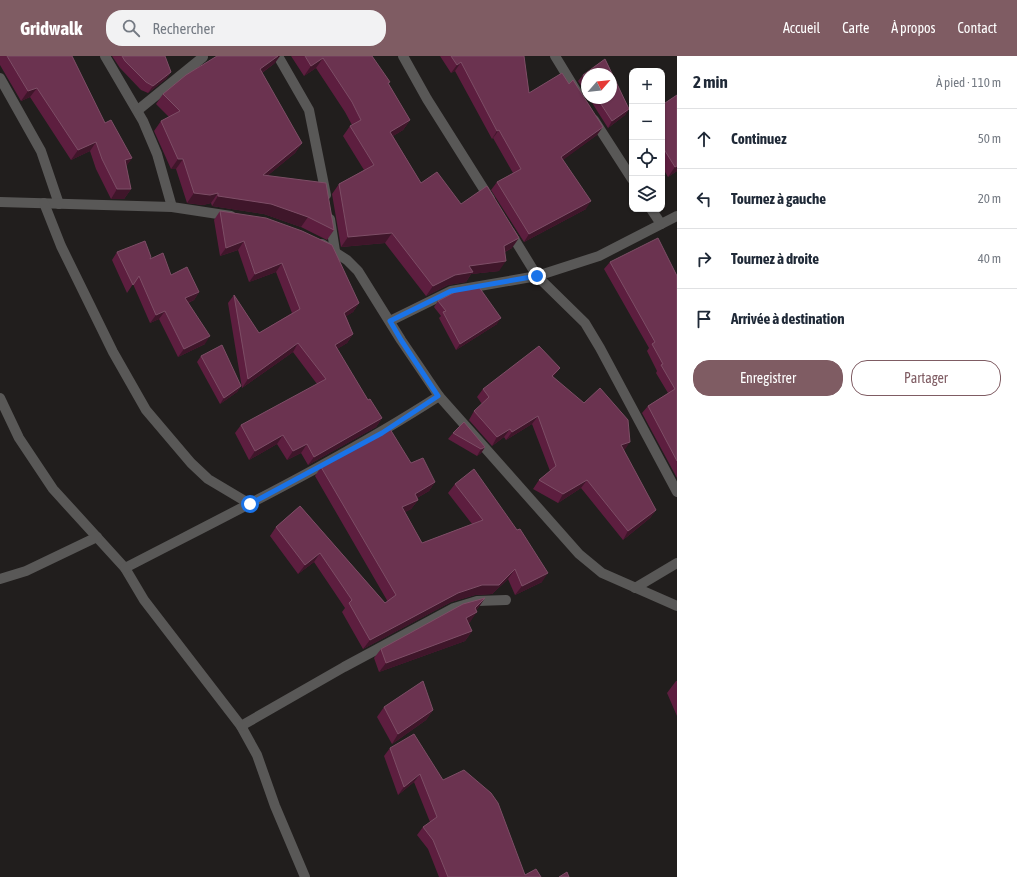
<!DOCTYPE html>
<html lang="fr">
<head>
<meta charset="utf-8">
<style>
  :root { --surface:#fff; --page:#f2f2f3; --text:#1f2937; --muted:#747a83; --line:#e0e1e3; --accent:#7f5c63 }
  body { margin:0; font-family:"Asap Condensed",sans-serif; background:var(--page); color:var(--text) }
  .controls { position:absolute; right:12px; top:12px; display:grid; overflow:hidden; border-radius:8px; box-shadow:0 1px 3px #0004 }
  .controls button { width:36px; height:36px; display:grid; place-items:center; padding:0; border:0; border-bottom:1px solid var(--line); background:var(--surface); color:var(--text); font:20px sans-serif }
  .compass { position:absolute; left:581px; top:12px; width:36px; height:36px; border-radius:50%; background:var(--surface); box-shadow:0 1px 3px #0004; rotate:62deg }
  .stop { position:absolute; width:12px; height:12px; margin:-9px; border:3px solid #1a73e8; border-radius:50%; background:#fff }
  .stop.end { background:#1a73e8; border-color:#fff; box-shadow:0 1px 4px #0008 }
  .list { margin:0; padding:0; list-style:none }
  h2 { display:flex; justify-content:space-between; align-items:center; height:52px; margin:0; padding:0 16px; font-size:17px }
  h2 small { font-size:13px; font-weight:400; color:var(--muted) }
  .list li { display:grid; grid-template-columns:26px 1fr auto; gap:12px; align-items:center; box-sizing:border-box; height:60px; padding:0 16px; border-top:1px solid var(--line) }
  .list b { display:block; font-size:15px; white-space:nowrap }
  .list em { font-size:13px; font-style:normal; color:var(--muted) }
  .actions { display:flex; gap:8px; padding:12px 16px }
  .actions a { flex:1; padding:9px 0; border:1px solid var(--accent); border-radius:16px; text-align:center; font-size:14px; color:var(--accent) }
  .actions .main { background:var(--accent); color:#fff }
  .icon { flex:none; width:22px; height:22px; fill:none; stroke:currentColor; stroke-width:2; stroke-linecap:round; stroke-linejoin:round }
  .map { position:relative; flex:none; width:677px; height:821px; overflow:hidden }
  header { display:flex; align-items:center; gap:24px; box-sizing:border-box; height:56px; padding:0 20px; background:var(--accent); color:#fff }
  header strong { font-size:19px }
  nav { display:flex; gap:22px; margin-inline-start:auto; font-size:14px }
  .search { width:280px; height:36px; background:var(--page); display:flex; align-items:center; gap:10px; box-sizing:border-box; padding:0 14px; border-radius:16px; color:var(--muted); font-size:15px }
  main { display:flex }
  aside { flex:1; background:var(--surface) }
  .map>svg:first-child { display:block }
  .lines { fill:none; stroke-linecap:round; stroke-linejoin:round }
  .street { stroke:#595857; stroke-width:10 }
  .wall { fill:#5d1e3f }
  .shaded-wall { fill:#3f162a }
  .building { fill:#6b3350; stroke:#7d4e66 }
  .route { stroke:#1a73e8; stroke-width:5 }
</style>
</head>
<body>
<header>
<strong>Gridwalk</strong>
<div class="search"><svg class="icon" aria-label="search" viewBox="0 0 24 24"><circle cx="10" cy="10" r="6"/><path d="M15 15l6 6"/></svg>Rechercher</div>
<nav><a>Accueil</a><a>Carte</a><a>À propos</a><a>Contact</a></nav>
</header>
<main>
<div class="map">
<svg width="677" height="821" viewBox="0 0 677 821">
  <rect width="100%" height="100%" fill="#211e1d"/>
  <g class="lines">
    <!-- street -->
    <g class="street">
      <path d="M105 0 143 65 157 98 172 151"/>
      <path d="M278 0 309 54 326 139"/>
      <path d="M403 0 427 43 490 143"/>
      <path d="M555 0 577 36"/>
      <path d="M0 22 41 95 59 148"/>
      <path d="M138 54 203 1"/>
      <path d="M594 64 632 123"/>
      <path d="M0 146 172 151 231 160"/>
      <path d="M44 147 61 190 113 296 146 354 191 407 208 423 250 448"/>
      <path d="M651 153 661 168"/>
      <path d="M330 163 335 195"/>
      <path d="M510 176 537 220 585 267 600 292 677 436"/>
      <path d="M322 188 347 204 358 215 401 284 439 340 579 498 602 517 677 550"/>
      <path d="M390 265 451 235 537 220 599 200 677 160"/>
      <path d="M0 342 19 382 53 433 125 512 144 544 241 670 257 699 275 750 305 821"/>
      <path d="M125 512C231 457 338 405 439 340"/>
      <path d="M0 523 26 515 97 481"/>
      <path d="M635 532 677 507"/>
      <path d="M241 670 344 611 454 552 477 545 506 544"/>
    </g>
  </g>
  <!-- wall -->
  <g class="wall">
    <path d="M0 0H72L105 67 132 102 126 110 131 133 124 143H111L96 113 90 95 71 104 30 41 21 45 0 9Z"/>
    <path d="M112 0H165L171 16 166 23 148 37 141 34 120 12Z"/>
    <path d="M291 0H372L410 64 403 74 393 80 421 127 461 148 512 192 505 196 499 215 471 218 466 226 448 229 426 240 385 187 341 191 332 138 339 128 364 114 343 80 350 70 352 69 345 56 316 12 304 20Z"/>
    <path d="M440 0H524L529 37 597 79 562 104 586 153 524 186 491 134 497 126 513 117 493 82 492 83 455 15 451 17Z"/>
    <path d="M605 3 629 53 625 59 608 72 589 42H611V18H587V39L578 25 583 19Z"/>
    <path d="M275 7 262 17 302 87 295 97 267 120 334 174 327 184 301 171 264 158 212 150 211 147 203 149 187 147 176 113H171L154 75 161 65 169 61 156 48 163 38Z"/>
    <path d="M662 49 677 115 668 121 662 111Z"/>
    <path d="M220 155 359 247 353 256 346 260 353 278 347 287 337 293 368 344 382 362 376 371 308 409 301 397 287 404 277 388 249 404 235 377 241 369 317 328 293 296 242 332 228 247 234 239 259 277 292 257 276 216 249 226 238 194 220 200 214 164Z"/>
    <path d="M117 196 150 203 171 219 199 236 194 244 188 247 205 288 178 301 159 263 150 267 133 228 127 237 112 204Z"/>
    <path d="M610 206 677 220V422L642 357 648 350 668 337 656 317 657 315 647 295 649 292 604 213Z"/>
    <path d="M438 245 497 268 456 294 439 262 441 260 434 251Z"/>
    <path d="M201 300 241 330 237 336 220 348 197 306Z"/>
    <path d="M560 312 553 321 624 395 656 454 650 462 623 484 581 432 558 447 533 433 539 424 550 415 532 368 506 384 504 381 492 390 469 364 474 355 482 348 477 341 483 333Z"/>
    <path d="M453 377 485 391 481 397 477 400 448 383Z"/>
    <path d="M411 407 435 426 429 435 417 442 418 444 411 453 405 456 422 487 472 468 448 437 455 428 542 526 515 539 508 523 492 538 475 539 451 546 363 593 342 556 345 552 314 506 298 518 270 480 276 471 300 450 385 547 388 546 315 420 321 411Z"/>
    <path d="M479 551 476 554 470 566 468 567 472 575 465 585 379 616 374 602 381 593Z"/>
    <path d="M676 625H677V660L667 637Z"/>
    <path d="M384 651 433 654 426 664 392 688 377 661Z"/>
    <path d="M390 692 443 724 525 819 541 821H439L428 793 417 779 423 771 430 766 414 726 398 739 384 700Z"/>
  </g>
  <!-- shaded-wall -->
  <g class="shaded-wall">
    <path d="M278 0H280L275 7 253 23 260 13Z"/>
    <path d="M323 2 316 12 304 20 311 10Z"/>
    <path d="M461 6 455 15 451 17 457 9Z"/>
    <path d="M171 16 166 23 148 37 153 30Z"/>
    <path d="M37 32 30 41 21 45 28 35Z"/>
    <path d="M629 53 625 59 608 72 612 65Z"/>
    <path d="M410 64 403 74 383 86 390 76Z"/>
    <path d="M603 71 597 79 555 110 561 101Z"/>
    <path d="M499 74 493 82 492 83 497 75Z"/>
    <path d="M96 86 90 95 71 104 78 94Z"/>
    <path d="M302 87 295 97 256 129 263 119Z"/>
    <path d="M132 102 125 112V104Z"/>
    <path d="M178 103H183L176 113H171Z"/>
    <path d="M677 110V115L668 121 675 111Z"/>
    <path d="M117 133H131L124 143H111Z"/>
    <path d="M194 137H218L211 147 203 149 187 147Z"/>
    <path d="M218 140 271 148 308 161 301 171 264 158 212 150Z"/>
    <path d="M591 145 586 153 524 186 529 178Z"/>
    <path d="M392 177 385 187 341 191 348 181Z"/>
    <path d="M519 182 512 192 497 200 504 190Z"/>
    <path d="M244 185 238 194 220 200 226 192Z"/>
    <path d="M506 205 499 215 471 218 466 226 448 229 426 240 433 230 469 210Z"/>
    <path d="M282 207 276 216 249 226 255 218Z"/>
    <path d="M199 236 194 244 179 250 185 242Z"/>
    <path d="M359 247 353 256 339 265 344 257Z"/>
    <path d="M165 255 159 263 150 267 156 259Z"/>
    <path d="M501 262 497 268 456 294 460 288Z"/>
    <path d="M353 278 347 287 329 298 335 289Z"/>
    <path d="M210 280 205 288 178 301 184 293Z"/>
    <path d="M298 287 293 296 242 332 248 323Z"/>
    <path d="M560 312 554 320 546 328 552 320Z"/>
    <path d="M241 330 237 336 220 348 224 342Z"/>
    <path d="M538 360 532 368 506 384 512 376Z"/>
    <path d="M382 362 376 371 308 409 314 401Z"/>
    <path d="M510 373 504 381 492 390 497 381Z"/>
    <path d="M283 379 277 388 249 404 255 395Z"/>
    <path d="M630 386 624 395 621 389Z"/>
    <path d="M307 388 301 397 287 404 293 395Z"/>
    <path d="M485 391 481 397 477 400 481 393Z"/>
    <path d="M587 424 581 432 558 447 563 438Z"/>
    <path d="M435 426 429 435 408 447 415 438Z"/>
    <path d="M418 444 411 453 395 461 402 451Z"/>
    <path d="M656 454 650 462 623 484 628 475Z"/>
    <path d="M320 497 314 506 298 518 305 509Z"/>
    <path d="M515 513 508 523 492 538 475 539 451 546 363 593 370 584 458 537Z"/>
    <path d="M548 517 542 526 515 539 522 530Z"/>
    <path d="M485 542 479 551 469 561 477 556 470 566 459 572 466 562 475 552Z"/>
    <path d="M472 575 465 585 379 616 386 607Z"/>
    <path d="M433 654 426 664 392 688 398 678Z"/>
    <path d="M420 718 414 726 398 739 404 731Z"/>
  </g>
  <!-- building -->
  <g class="building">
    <path d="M7 0H72L105 67 111 64 132 102 125 104 131 133H117L102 103 96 86 78 94 37 32 28 35Z"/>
    <path d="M122 0H165L171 16 153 30 146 26 125 5Z"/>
    <path d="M217 0H278L260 13 302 87 263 119 326 127 334 174 308 161 271 148 218 140V137L210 139 194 137 183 103H178L161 65 180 55 163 38 186 19Z"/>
    <path d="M305 0H372L390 26 388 27 410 64 390 76 421 127 437 116 461 148 487 130 519 182 504 190 506 205 469 210 473 216 455 219 433 230 392 177 348 181 339 128 374 109 350 70 361 64 352 46 323 2 311 10Z"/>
    <path d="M451 0H524L529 37 562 17 569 28 573 24 603 71 561 101 591 145 529 178 497 126 521 113 499 74 497 75 461 6 457 9Z"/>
    <path d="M605 3 629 53 612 65 597 42H611V18H587V26L583 19Z"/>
    <path d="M677 39V110L675 111 662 90V49Z"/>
    <path d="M220 155 266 162 302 175 332 189 359 247 344 257 353 278 335 289 368 344 370 343 382 362 314 401 307 388 293 395 283 379 255 395 241 369 326 323 298 287 248 323 234 239 259 277 300 253 282 207 255 218 244 185 226 192Z"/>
    <path d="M658 182 677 220V405L648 350 675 333 661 309 663 308 652 288 655 286 610 206Z"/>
    <path d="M145 185 151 201 150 203 163 197 171 219 187 211 199 236 185 242 210 280 184 293 165 255 156 259 139 220 133 229 117 196Z"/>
    <path d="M479 231 501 262 460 288 443 256 446 255 438 245 457 235Z"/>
    <path d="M222 289 241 330 224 342 201 300Z"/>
    <path d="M539 290 560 312 552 320 584 347 600 332 628 364 630 386 621 389 656 454 628 475 587 424 563 438 539 424 556 410 538 360 512 376 510 373 497 381 474 355 489 341 483 333Z"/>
    <path d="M464 366 485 391 481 393 453 377Z"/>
    <path d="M390 373 411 407 423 402 435 426 415 438 418 444 402 451 422 487 483 464 455 428 474 413 517 474 520 473 548 517 522 530 515 513 499 529H482L458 537 370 584 349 547 352 544 320 497 305 509 276 471 300 450 385 547 396 539 321 411Z"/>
    <path d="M485 542 475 552 477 556 466 562 472 575 386 607 381 593 463 548Z"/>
    <path d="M423 625 433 654 398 678 384 651Z"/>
    <path d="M414 678 443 724 464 714 491 737 498 747 525 819 536 813 541 821H448L433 784 423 771 437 761 420 718 404 731 390 692Z"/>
    <path d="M567 816 569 821H559Z"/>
  </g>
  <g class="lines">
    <!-- route -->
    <path class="route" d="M250 448 382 377 438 340 401 284 390 265 451 235 537 220"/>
  </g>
</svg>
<div class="controls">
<button>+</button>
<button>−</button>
<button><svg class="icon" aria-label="locate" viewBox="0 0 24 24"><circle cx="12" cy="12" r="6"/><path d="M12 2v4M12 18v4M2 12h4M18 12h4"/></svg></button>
<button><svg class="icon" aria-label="layers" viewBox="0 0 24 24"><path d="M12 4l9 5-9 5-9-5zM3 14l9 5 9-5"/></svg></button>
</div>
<svg class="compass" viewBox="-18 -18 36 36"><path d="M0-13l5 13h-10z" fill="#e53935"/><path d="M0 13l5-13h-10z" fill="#747a83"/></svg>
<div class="stop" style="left:250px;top:448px"></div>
<div class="stop end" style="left:537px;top:220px"></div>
</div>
<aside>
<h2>2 min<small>À pied · 110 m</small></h2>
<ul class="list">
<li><svg class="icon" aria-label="ahead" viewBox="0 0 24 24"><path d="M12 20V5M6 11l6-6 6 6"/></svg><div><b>Continuez</b></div><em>50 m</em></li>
<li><svg class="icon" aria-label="left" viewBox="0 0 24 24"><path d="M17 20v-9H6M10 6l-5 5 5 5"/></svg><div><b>Tournez à gauche</b></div><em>20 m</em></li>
<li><svg class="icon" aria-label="right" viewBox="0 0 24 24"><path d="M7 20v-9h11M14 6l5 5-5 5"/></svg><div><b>Tournez à droite</b></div><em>40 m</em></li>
<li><svg class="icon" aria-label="arrive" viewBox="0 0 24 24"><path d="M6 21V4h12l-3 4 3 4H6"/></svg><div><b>Arrivée à destination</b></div></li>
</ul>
<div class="actions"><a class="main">Enregistrer</a><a>Partager</a></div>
</aside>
</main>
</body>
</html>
